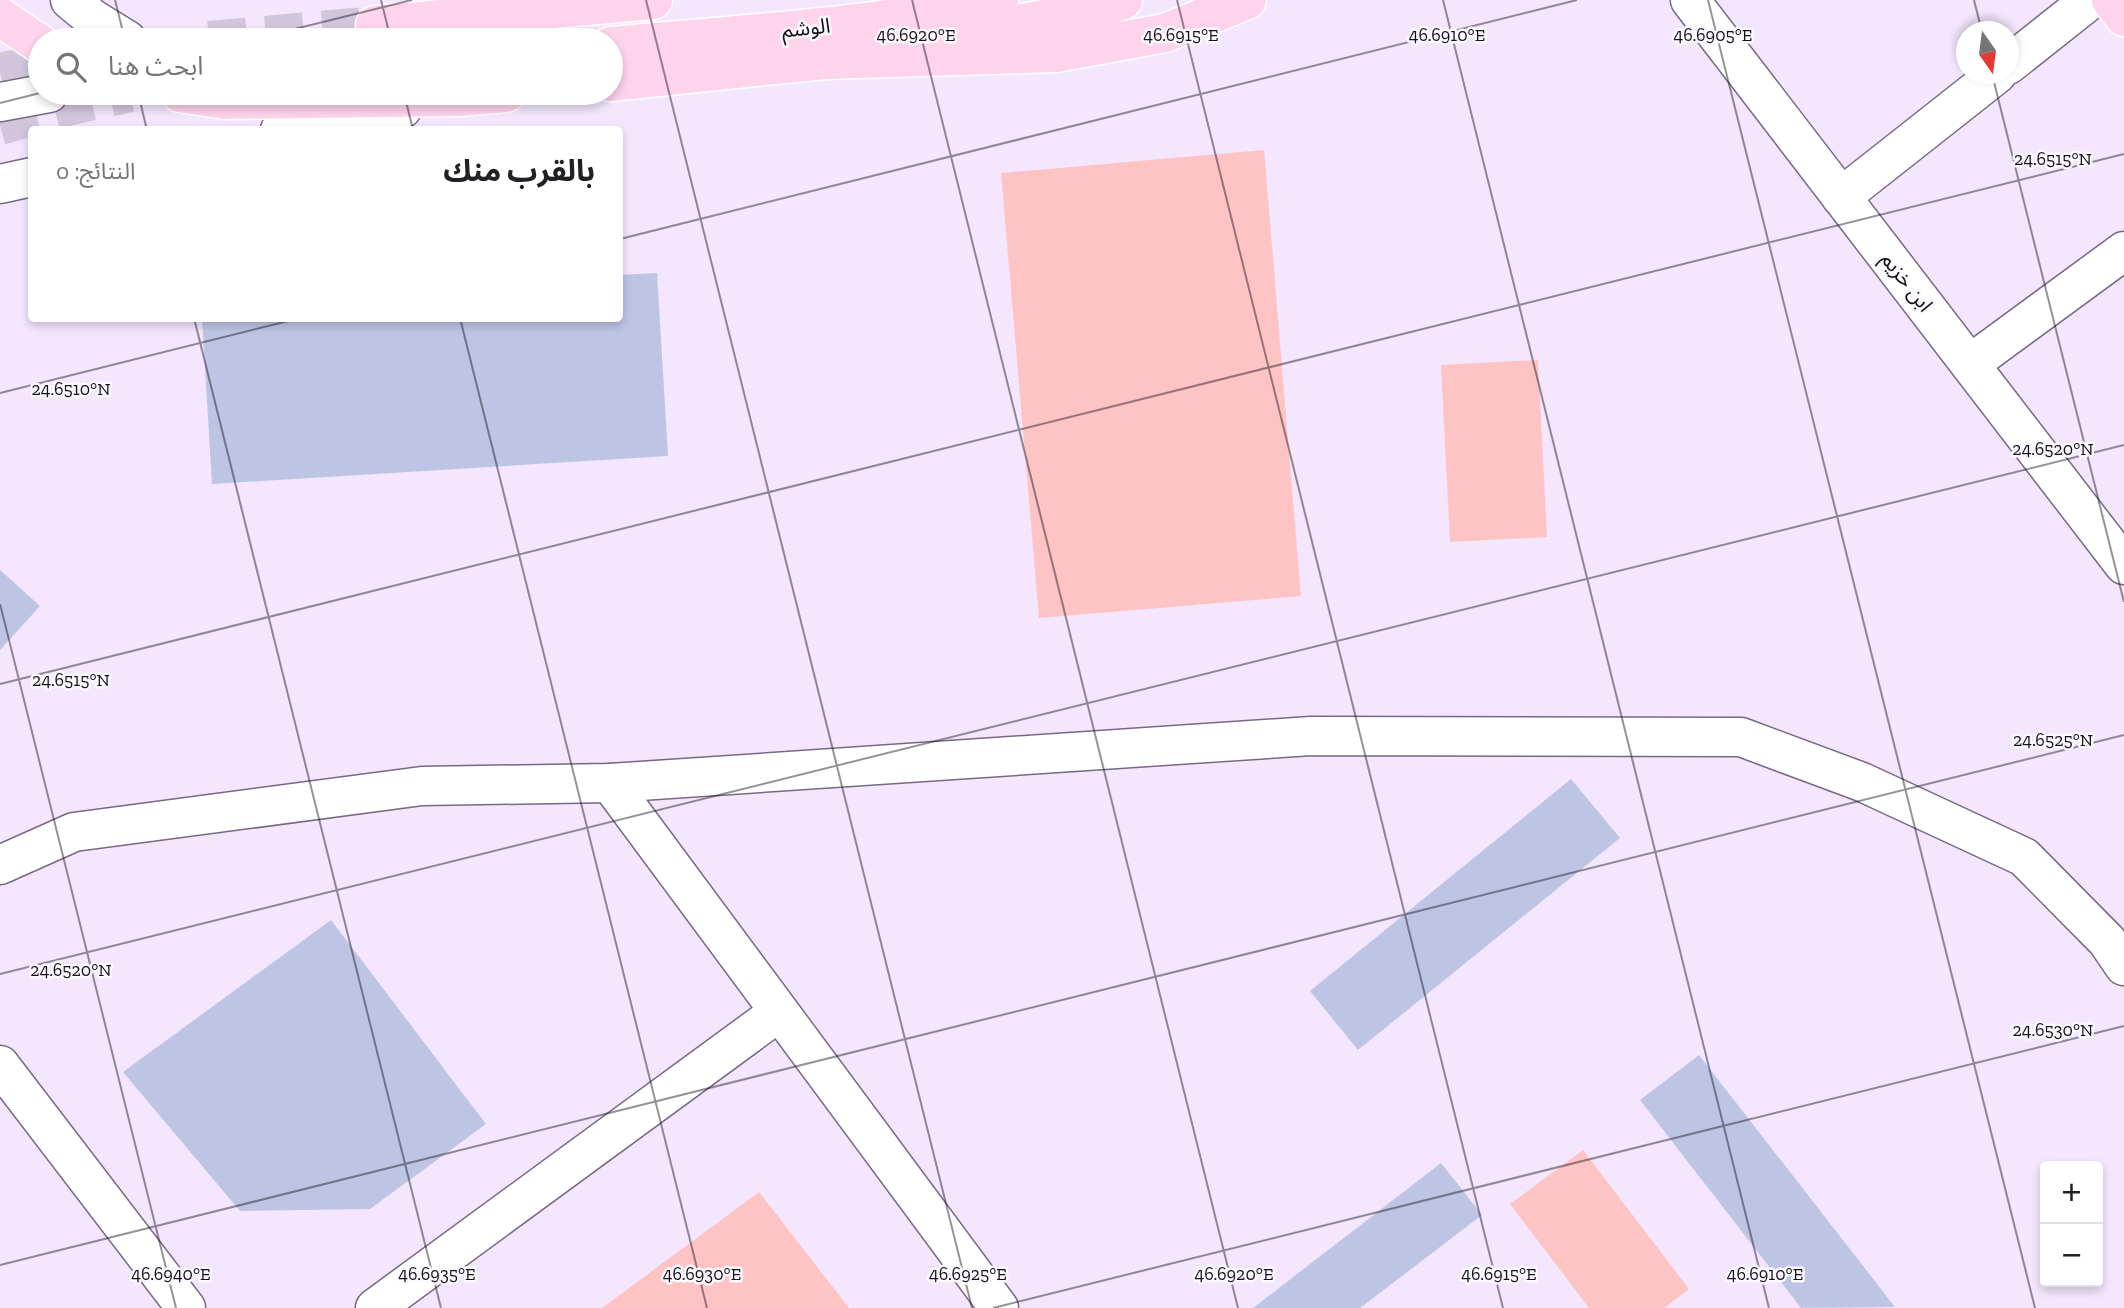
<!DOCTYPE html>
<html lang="ar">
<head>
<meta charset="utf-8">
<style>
  :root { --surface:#fff; --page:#f2f2f2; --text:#202124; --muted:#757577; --line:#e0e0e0 }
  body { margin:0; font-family:"Zilla Slab","Noto Sans Arabic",serif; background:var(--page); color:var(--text); direction:rtl }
  .controls { position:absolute; right:21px; bottom:21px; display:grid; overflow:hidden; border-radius:7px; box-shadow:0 4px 10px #0003 }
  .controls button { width:63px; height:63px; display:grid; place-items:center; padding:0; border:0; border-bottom:2px solid var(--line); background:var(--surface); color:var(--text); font:35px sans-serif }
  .compass { position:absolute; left:1956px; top:21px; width:63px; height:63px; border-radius:50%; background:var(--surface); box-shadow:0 4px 10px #0003; rotate:166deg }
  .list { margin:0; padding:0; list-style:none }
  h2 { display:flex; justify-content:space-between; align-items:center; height:91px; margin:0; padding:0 28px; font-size:30px }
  h2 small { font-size:23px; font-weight:400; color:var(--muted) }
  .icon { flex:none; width:38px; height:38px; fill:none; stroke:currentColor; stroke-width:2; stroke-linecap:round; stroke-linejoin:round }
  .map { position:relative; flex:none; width:2124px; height:1308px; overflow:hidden; direction:ltr }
  .search { position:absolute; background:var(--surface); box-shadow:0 4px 10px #0003; left:28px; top:28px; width:595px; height:77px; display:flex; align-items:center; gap:18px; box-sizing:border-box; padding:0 24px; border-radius:38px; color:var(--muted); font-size:26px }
  .panel { position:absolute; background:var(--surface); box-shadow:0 4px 10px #0003; left:28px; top:126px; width:595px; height:196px; border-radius:7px; direction:rtl }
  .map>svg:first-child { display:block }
  .green { fill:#fec4c4 }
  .building { fill:#bec5e4 }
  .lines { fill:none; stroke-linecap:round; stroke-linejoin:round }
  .major-tunnel { stroke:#d2c6dc; stroke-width:38; stroke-dasharray:38 19; stroke-linecap:butt }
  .minor-casing { stroke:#776983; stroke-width:41 }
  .major-casing { stroke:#fff; stroke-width:41 }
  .minor { stroke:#fff; stroke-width:38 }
  .major { stroke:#fed3ec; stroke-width:38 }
  .ticks { fill:none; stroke:#15101a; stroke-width:2; stroke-opacity:0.45 }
  .labels { text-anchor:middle; stroke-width:5; stroke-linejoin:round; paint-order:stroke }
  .street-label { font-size:21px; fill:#15101a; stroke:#fbf8fe }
  .ticks-label { font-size:18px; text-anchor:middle; fill:#15101a; stroke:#fbf8fe; stroke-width:5; stroke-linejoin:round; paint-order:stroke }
</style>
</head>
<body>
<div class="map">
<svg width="2124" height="1308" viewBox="0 0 2124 1308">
  <rect width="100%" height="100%" fill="#f3e6fe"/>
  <!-- green -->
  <g class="green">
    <path d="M1264 150 1301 596 1039 618 1001 173Z"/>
    <path d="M1538 360 1547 537 1450 542 1441 365Z"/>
    <path d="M1583 1150 1689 1289 1664 1308H1589L1510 1204Z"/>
    <path d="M759 1192 849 1308H602Z"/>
  </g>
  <!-- building -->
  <g class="building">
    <path d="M657 273 668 456 212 484 202 318H620V275Z"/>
    <path d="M0 570 40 606 0 650Z"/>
    <path d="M1571 779 1620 838 1358 1050 1310 991Z"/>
    <path d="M331 920 486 1124 370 1209 240 1211 123 1072Z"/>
    <path d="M1699 1055 1895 1307 1801 1308 1640 1100Z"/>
    <path d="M1441 1163 1482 1215 1360 1308H1253Z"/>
  </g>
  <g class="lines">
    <!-- major-tunnel -->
    <g class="major-tunnel">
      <path d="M209 40 375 25"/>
      <path d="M0 72 40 63"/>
      <path d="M0 126 67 107 130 93"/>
    </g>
    <defs>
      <g id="minor">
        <path d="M70 0 93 19 127 40"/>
        <path d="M1690 0 2124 565"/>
        <path d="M2008 65 2090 0"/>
        <path d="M0 102 49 93"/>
        <path d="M280 130 402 109"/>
        <path d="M0 184 32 177"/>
        <path d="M1841 197 1997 74"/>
        <path d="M1970 364 2124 251"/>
        <path d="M610 783 999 1308"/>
        <path d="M0 865 74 832 422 786 610 783 1311 736 1741 737 1862 782 2024 857 2107 941 2124 966"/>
        <path d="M0 1065 186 1308"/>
        <path d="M375 1308 779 1012"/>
      </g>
      <g id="major">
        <path d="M2111 0 2124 17"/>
        <path d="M0 17 40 44"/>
        <path d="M375 25 653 0"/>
        <path d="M954 36 1103 8 1123 0"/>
        <path d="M611 46C741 34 872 27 999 0"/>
        <path d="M611 82 825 60 1056 53 1165 33 1247 0"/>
        <path d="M180 93 225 100 460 97 506 93"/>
      </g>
    </defs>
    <!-- minor casing -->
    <use href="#minor" class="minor-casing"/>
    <!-- major casing -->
    <use href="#major" class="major-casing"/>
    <!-- minor -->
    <use href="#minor" class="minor"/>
    <!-- major -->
    <use href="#major" class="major"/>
  </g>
  <!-- ticks -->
  <path class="ticks" d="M115 0 125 40M381 0 391 40M646 0 972 1308M912 0 1238 1308M1177 0 1503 1308M1443 0 1769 1308M1708 0 2035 1308M1974 0 1982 32M250 40 412 0M1992 74 2124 602M138 93 147 130M404 93 413 130M0 103 40 93M620 239 1577 0M194 318 441 1308M460 318 707 1308M0 393 300 318M0 604 176 1308M0 684 2124 154M0 974 2124 445M0 1265 2124 735M993 1308 2124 1026"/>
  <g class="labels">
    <!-- street labels -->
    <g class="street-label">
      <text transform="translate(806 28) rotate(-6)" y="7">الوشم</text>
      <text transform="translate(1907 282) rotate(52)" y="7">ابن خزيم</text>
    </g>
  </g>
  <g class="ticks-label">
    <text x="916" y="41">46.6920°E</text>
    <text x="1181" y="41">46.6915°E</text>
    <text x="1447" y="41">46.6910°E</text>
    <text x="1713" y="41">46.6905°E</text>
    <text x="2053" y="165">24.6515°N</text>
    <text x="71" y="395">24.6510°N</text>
    <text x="2053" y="455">24.6520°N</text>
    <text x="71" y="686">24.6515°N</text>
    <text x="2053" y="746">24.6525°N</text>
    <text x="71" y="976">24.6520°N</text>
    <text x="2053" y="1036">24.6530°N</text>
    <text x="171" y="1280">46.6940°E</text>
    <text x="437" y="1280">46.6935°E</text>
    <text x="702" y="1280">46.6930°E</text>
    <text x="968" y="1280">46.6925°E</text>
    <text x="1234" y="1280">46.6920°E</text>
    <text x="1499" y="1280">46.6915°E</text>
    <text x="1765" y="1280">46.6910°E</text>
  </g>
</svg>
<div class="controls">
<button>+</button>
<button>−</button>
</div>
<svg class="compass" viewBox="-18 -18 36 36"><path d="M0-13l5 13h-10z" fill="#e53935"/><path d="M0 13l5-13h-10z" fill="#757577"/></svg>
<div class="search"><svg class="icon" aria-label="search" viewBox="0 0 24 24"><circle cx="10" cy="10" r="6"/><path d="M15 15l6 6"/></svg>ابحث هنا</div>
<section class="panel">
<h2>بالقرب منك<small>النتائج: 0</small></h2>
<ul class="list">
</ul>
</section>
</div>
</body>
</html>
